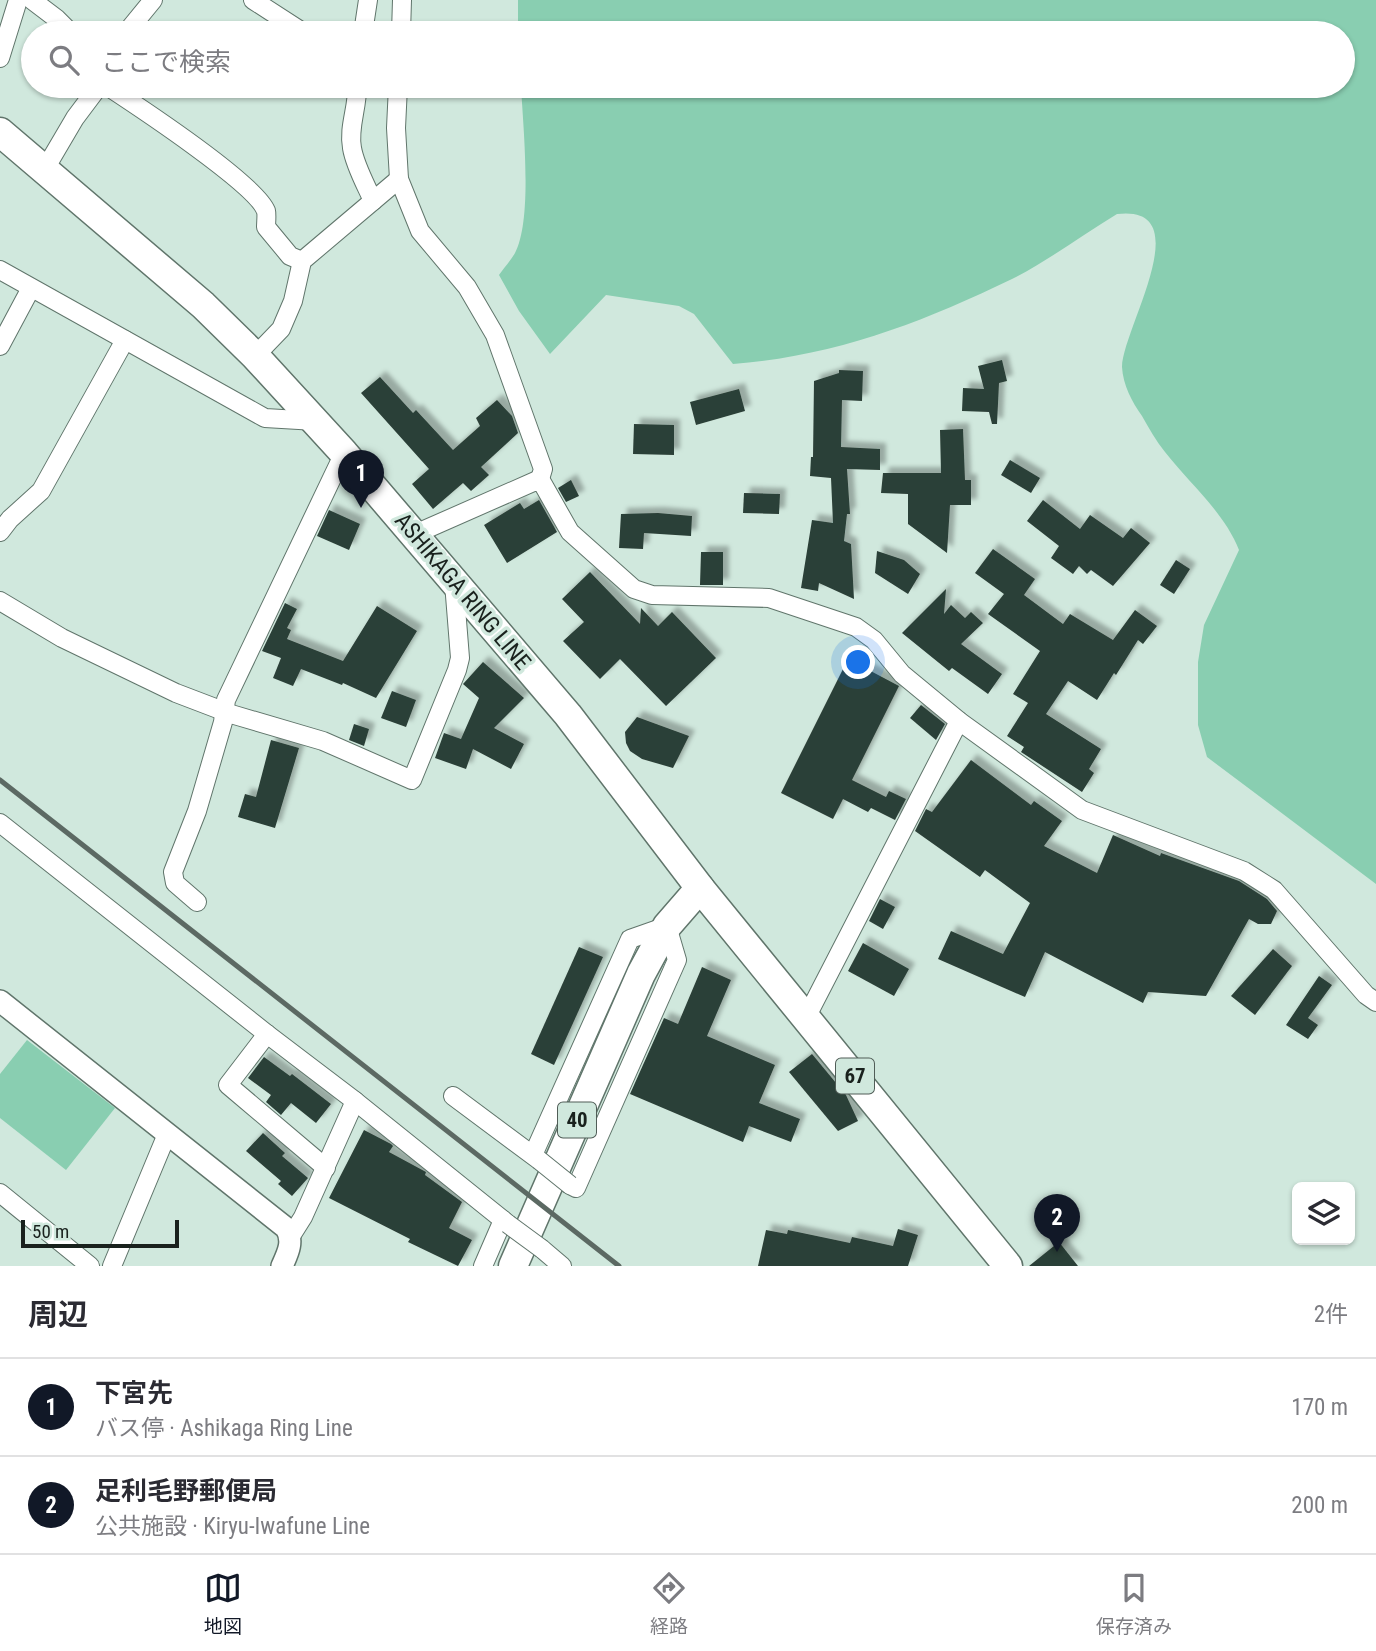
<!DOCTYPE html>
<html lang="ja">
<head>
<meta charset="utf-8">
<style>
  :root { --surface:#fff; --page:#f2f2f3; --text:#2b2b33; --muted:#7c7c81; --line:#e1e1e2; --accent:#111827 }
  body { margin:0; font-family:"Roboto Condensed","Noto Sans JP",sans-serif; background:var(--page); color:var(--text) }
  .controls { position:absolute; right:21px; bottom:21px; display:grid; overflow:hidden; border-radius:10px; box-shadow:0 2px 5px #0004 }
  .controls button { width:63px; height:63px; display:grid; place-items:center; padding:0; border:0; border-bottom:2px solid var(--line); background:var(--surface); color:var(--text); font:35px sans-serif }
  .scale { position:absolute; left:21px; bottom:18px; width:158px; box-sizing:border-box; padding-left:7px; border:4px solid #19211d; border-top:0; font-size:19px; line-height:24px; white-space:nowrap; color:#19211d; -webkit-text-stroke:5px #d0e8dd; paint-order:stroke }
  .you { position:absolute; left:859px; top:663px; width:24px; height:24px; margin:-18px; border:5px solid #fff; border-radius:50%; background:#1a73e8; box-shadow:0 0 0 10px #1a73e833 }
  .badge { display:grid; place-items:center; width:46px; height:46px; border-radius:50%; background:var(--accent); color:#fff; font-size:23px; font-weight:700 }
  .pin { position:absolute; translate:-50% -58px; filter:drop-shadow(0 2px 4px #0008) }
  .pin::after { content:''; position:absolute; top:37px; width:24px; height:21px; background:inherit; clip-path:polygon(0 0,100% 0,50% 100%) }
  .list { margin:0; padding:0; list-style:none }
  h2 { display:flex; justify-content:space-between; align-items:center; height:91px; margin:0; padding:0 28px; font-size:30px }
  h2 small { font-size:23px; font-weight:400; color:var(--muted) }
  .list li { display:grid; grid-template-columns:46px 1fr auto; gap:21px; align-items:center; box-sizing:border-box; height:98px; padding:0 28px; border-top:2px solid var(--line) }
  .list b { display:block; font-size:26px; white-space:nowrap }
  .list p { margin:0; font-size:23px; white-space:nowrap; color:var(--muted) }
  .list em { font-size:23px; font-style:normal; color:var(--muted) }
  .icon { flex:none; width:38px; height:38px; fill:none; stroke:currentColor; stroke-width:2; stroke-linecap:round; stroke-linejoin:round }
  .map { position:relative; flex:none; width:1376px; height:1266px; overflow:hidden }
  .search { position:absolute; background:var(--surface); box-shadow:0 2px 5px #0004; left:21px; right:21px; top:21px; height:77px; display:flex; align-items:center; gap:18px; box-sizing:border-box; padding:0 24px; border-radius:38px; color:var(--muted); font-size:26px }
  .sheet { height:287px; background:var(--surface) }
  nav { display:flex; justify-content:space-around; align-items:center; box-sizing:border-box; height:98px; border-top:2px solid var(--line); background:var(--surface); font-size:19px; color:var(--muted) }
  nav a { display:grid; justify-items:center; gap:4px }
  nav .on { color:var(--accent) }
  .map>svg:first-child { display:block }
  .green { fill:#89ceb1 }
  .building { fill:#2c3f37; filter:url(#shadow) }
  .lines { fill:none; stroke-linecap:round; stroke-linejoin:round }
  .minor-casing { stroke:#60756b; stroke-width:20 }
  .tertiary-casing { stroke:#60756b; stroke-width:24 }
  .primary-casing { stroke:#60756b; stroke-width:31 }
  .minor { stroke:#fff; stroke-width:18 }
  .tertiary { stroke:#fff; stroke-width:21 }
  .primary { stroke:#fff; stroke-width:28 }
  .rail { stroke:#5c6963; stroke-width:5 }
  .minor-bridge-casing { stroke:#60756b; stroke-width:20; stroke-linecap:butt }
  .minor-bridge { stroke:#fff; stroke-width:18 }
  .labels { text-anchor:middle; stroke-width:7; stroke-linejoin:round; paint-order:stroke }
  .shield { fill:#d0e8dd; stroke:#505d57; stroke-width:2 }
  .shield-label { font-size:21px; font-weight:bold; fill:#19211d }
  .street-label { font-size:23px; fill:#19211d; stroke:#d0e8dd }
</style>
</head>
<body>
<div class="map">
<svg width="1376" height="1266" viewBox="0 0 1376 1266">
  <defs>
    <filter id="shadow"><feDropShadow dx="6" dy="-6" stdDeviation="2" flood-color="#0004"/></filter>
  </defs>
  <rect width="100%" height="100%" fill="#d0e8dd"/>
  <!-- green -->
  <g class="green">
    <path d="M518 0H1376V884L1207 757 1198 725V662L1204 625 1239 550C1224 512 1190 484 1165 452 1156 441 1149 428 1142 416 1132 402 1123 385 1122 367 1122 330 1201 204 1117 214 1082 235 1048 261 1012 279 921 323 835 356 733 364L694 314 679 306 606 295 550 354 519 311 499 275C504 268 511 260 515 253 533 219 523 126 521 86H1343V33H518Z"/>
    <path d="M27 1040 115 1108 66 1170 0 1118V1074Z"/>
  </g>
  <!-- building -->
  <g class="building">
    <path d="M1002 360 1007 381 999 383 997 424H992L989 412 962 411 963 388 984 389 978 366Z"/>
    <path d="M839 370 863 371 862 401 842 400 841 447 880 449V470L847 469 850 514H847L844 541 851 544 854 599 819 583 818 591 801 588 812 520 833 523 831 478 810 476 811 457H813L814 381 839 373Z"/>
    <path d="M380 377 413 413 416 410 453 450 480 426 476 418 497 400 512 416 518 433 481 467 489 475 471 491 463 483 433 509 412 484 429 469 361 393Z"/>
    <path d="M739 389 745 411 696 425 690 402Z"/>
    <path d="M634 424 674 425V455L633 454Z"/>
    <path d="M963 429 965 480H971V505H950L947 553 908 524V494L881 493 883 473H941L940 430Z"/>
    <path d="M1010 460 1040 478 1031 493 1001 475Z"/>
    <path d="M571 480 579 496 566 502 558 488Z"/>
    <path d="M744 493 780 494 779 514 743 513Z"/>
    <path d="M539 500 557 532 507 563 484 525 520 503 524 509Z"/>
    <path d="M1043 500 1080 529 1090 515 1123 538 1131 528 1150 543 1113 586 1091 570 1087 574 1079 566 1073 574 1051 558 1059 546 1027 521Z"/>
    <path d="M329 510 360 524 349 550 317 536Z"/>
    <path d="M658 513 692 516 691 536 644 533 643 549 619 548 621 514Z"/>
    <path d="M993 549 1035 579 1024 595 1063 624 1070 614 1113 640 1135 610 1157 626 1143 644 1138 640 1116 675 1114 673 1097 700 1068 681 1046 714 1101 749 1089 769 1094 773 1082 792 1021 752 1024 747 1007 736 1028 703 1013 694 1040 651 988 614 1004 594 975 573Z"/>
    <path d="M877 551 904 560 920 574 908 594 875 573Z"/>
    <path d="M701 552H723V585H700Z"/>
    <path d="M1176 560 1190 569 1174 594 1160 585Z"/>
    <path d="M590 572 640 624 641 608 658 626 672 612 716 658 666 706 620 659 600 679 563 641 584 622 562 599Z"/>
    <path d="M946 589 944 614 951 605 965 618 971 612 983 623 961 644 1002 674 988 694 952 668 949 671 902 633Z"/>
    <path d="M285 603 297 609 287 628 291 630 287 639 343 661 377 606 417 631 376 698 343 683 342 685 301 669 293 686 273 678 281 658 262 651Z"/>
    <path d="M848 659 899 686 852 780 886 797 889 791 906 799 895 820 871 808 868 812 843 799 833 819 781 793Z"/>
    <path d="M483 662 524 698 494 728 524 744 511 769 473 749 466 769 435 758 444 733 461 739 479 698 463 684Z"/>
    <path d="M392 691 416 700 406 727 381 718Z"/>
    <path d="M921 705 945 724 936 740 910 718Z"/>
    <path d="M637 717 689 736 673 768 642 759 630 751 626 743 625 732Z"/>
    <path d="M354 724 369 729 364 746 349 740Z"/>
    <path d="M271 740 299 748 275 828 238 817 245 794 256 797Z"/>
    <path d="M971 760 1031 805 1034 801 1062 821 1044 846 1097 873 1113 835 1160 856 1161 853 1239 881 1267 899 1277 911 1271 924H1258L1249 919 1206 996 1148 992 1143 1003 1045 952 1025 997 938 959 951 931 1003 954 1030 903 985 870 980 877 915 831 926 809 932 812Z"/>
    <path d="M880 899 895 907 883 929 869 921Z"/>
    <path d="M863 943 909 969 894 996 848 971Z"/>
    <path d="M579 947 603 957 554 1065 531 1054Z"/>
    <path d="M1273 949 1292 966 1255 1015 1231 996Z"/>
    <path d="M702 967 731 980 707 1036 775 1065 759 1103 800 1119 791 1142 749 1126 743 1142 630 1094 664 1018 678 1024Z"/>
    <path d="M1319 976 1332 985 1308 1018 1318 1025 1308 1039 1286 1025Z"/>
    <path d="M812 1054 846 1095 858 1121 838 1131 789 1072Z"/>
    <path d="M264 1057 290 1076 292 1074 331 1104 316 1123 291 1103 281 1115 266 1102 271 1095 248 1078Z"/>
    <path d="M364 1130 391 1144 393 1146 389 1152 426 1172 425 1175 462 1202 449 1228 472 1240 458 1266 408 1242 410 1239 329 1198Z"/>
    <path d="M263 1133 285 1153 282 1156 308 1178 292 1196 278 1184 281 1181 246 1151Z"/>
    <path d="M898 1229 918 1235 908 1266H758L766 1230 787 1234 788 1230 850 1243 852 1237 893 1246Z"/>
    <path d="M1059 1242 1078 1266H1029Z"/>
  </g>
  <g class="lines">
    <defs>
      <g id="minor">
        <path d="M32 0 57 19 71 33"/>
        <path d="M253 0 304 33"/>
        <path d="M126 33 153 0"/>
        <path d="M363 33 368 0"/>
        <path d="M401 33 402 0"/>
        <path d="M0 58 18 0"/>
        <path d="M107 86C136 105 256 184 266 211 267 215 266 223 266 227L290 256 302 261"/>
        <path d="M357 86C358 107 348 127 352 148 355 166 366 185 373 201"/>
        <path d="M398 86 396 128 399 179 420 231 467 287 495 335 543 469 540 479"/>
        <path d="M45 169 75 118 99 86"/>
        <path d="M0 270 265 418 316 421"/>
        <path d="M0 346 31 288"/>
        <path d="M255 356 281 329 293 301 302 261 399 179"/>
        <path d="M0 532 10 519 41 491 125 340"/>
        <path d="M415 534 540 479 570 532 634 589 652 595 769 598 856 627 874 640 902 674 959 721 1082 810 1244 871 1274 890 1366 995 1376 1002"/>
        <path d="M0 601 62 638 176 693 231 714 323 741 412 780 457 670 460 658 454 583"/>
        <path d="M0 823 267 1034 355 1101 508 1224"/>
        <path d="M197 902 175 883 173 872 197 811 223 722 226 700 344 453"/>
        <path d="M807 1016 959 721"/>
        <path d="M267 1034 228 1085 326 1168"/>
        <path d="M453 1096 539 1160"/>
        <path d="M533 1155 630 939 667 926 677 960 576 1188 570 1185"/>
        <path d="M0 1193 90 1266"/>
        <path d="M291 1236 303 1217 355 1101"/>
        <path d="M542 1249 562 1266"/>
        <path d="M112 1266 167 1134"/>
        <path d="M483 1266 503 1220"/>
      </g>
      <path id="tertiary" d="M0 1001 286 1228C294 1241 288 1253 282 1266"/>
      <g id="primary">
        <path d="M0 132 203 305 255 356 344 453 568 715 700 888 1008 1266"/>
        <path d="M513 1266 641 974 667 926 700 888"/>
      </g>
    </defs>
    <!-- minor casing -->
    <use href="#minor" class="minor-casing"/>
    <!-- tertiary casing -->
    <use href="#tertiary" class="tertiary-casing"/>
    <!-- primary casing -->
    <use href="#primary" class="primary-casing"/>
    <!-- minor -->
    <use href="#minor" class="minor"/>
    <!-- tertiary -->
    <use href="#tertiary" class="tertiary"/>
    <!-- primary -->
    <use href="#primary" class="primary"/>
    <!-- rail -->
    <path class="rail" d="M0 780 619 1266"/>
    <defs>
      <g id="minor-bridge">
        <path d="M539 1160 570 1185"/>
        <path d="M508 1224 542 1249"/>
      </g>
    </defs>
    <!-- minor-bridge casing -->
    <use href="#minor-bridge" class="minor-bridge-casing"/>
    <!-- minor-bridge -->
    <use href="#minor-bridge" class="minor-bridge"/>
  </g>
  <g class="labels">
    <!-- shield labels -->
    <g class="shield">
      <rect x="836" y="1058.5" width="38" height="35" rx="5"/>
      <rect x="558" y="1102.5" width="38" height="35" rx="5"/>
    </g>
    <g class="shield-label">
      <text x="855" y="1083">67</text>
      <text x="577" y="1127">40</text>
    </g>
    <!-- street labels -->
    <g class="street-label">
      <text transform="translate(463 591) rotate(50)" y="8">ASHIKAGA RING LINE</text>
    </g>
  </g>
</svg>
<div class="controls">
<button><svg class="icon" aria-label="layers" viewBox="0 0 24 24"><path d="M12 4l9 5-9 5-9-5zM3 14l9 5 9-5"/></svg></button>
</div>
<div class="scale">50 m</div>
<div class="you"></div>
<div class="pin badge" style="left:361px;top:508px">1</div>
<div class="pin badge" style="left:1057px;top:1252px">2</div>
<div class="search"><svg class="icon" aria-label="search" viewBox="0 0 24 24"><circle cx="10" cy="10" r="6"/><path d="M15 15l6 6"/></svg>ここで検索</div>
</div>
<section class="sheet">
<h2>周辺<small>2件</small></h2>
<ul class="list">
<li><span class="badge">1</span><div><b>下宮先</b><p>バス停 · Ashikaga Ring Line</p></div><em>170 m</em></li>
<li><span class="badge">2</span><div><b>足利毛野郵便局</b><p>公共施設 · Kiryu-Iwafune Line</p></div><em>200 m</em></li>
</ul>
</section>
<nav>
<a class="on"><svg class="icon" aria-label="map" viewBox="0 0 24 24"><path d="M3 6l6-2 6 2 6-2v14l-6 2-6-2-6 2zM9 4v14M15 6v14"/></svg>地図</a>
<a><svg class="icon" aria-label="directions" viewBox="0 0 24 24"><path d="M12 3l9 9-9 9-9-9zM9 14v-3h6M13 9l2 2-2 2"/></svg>経路</a>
<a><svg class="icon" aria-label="saved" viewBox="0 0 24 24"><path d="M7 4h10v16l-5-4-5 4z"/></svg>保存済み</a>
</nav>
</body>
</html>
